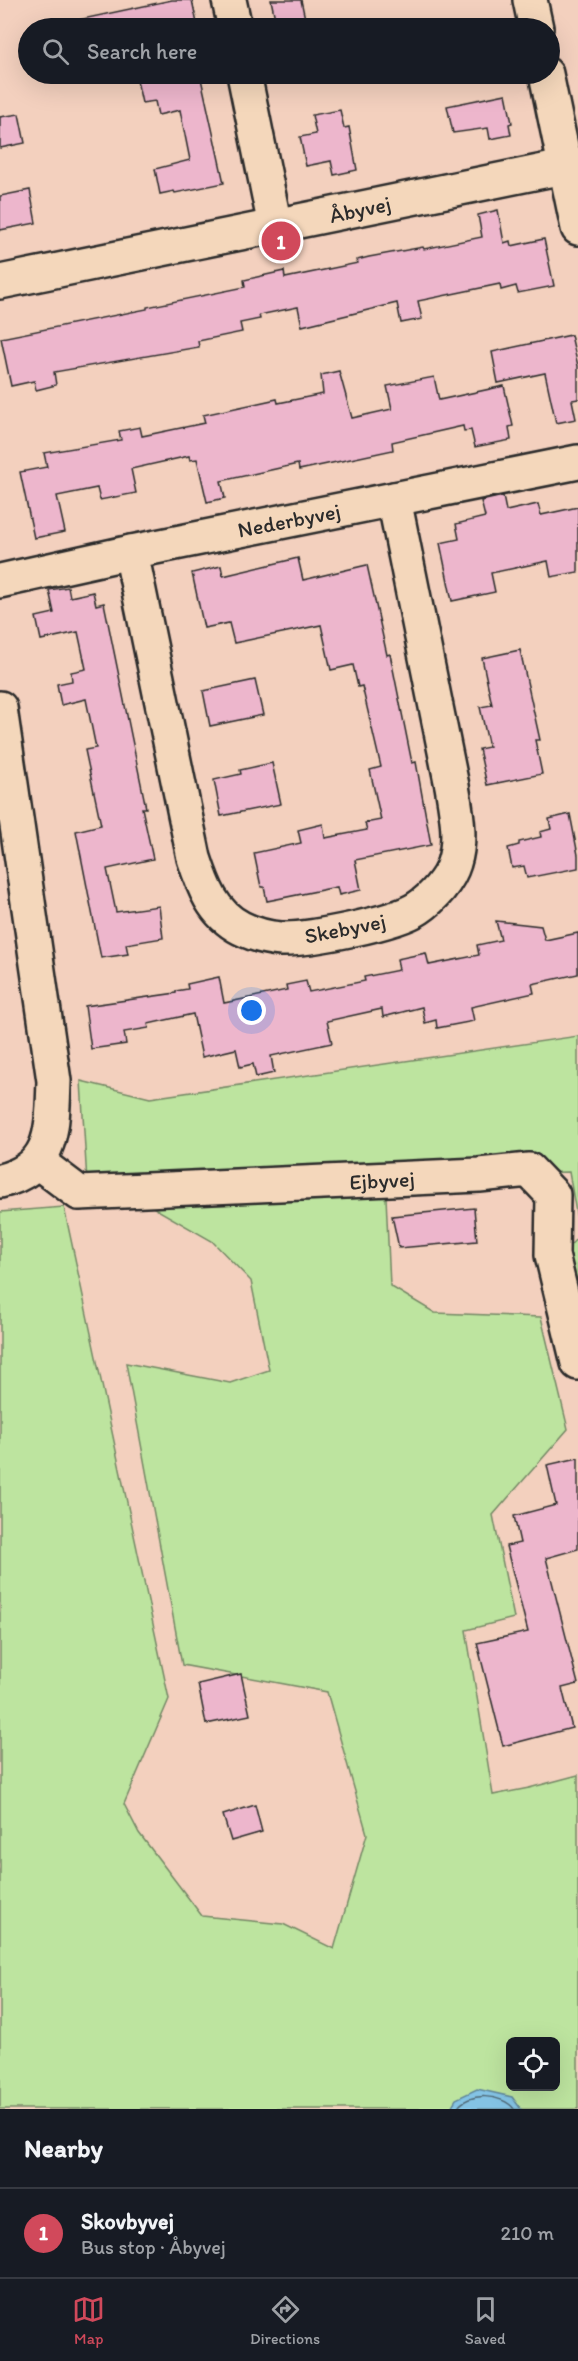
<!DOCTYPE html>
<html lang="en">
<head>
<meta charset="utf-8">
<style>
  :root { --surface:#171b24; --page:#242831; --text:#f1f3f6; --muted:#9ea1a6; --line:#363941; --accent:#d1495b }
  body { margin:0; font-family:Itim,sans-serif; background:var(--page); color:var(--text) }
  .controls { position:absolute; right:18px; bottom:18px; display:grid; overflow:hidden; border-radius:9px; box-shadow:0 6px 24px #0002 }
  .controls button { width:54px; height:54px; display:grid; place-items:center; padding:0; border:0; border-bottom:2px solid var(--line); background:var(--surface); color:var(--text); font:30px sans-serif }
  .you { position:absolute; left:252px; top:1011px; width:21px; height:21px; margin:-15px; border:4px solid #fff; border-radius:50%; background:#1a73e8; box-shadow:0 0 0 9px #1a73e833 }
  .badge { display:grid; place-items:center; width:39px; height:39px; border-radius:50%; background:var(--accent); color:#fff; font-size:20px; font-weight:700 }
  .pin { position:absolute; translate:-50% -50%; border:3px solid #fff; box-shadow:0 2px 6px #0006 }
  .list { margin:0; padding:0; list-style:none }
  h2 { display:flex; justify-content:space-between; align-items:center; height:78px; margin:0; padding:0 24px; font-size:26px }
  h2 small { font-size:20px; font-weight:400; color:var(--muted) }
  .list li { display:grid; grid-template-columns:39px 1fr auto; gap:18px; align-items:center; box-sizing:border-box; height:90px; padding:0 24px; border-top:2px solid var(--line) }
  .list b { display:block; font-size:22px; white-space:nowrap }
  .list p { margin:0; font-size:20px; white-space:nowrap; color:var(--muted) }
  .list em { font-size:20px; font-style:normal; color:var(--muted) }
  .icon { flex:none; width:33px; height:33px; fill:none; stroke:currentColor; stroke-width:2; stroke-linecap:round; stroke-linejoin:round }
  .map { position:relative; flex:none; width:578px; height:2109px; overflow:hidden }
  .search { position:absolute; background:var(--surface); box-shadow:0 6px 24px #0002; left:18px; right:18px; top:18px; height:66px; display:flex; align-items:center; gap:15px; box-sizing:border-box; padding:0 21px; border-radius:33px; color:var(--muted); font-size:22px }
  .sheet { height:168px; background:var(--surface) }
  nav { display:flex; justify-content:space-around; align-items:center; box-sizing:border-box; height:84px; border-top:2px solid var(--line); background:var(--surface); font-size:16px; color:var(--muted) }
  nav a { display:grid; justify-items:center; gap:3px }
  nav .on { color:var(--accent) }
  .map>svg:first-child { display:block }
  .green { fill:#bde49f; stroke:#748865; stroke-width:1.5; fill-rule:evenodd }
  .water { fill:#84c3e4; stroke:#60869a; stroke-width:1.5 }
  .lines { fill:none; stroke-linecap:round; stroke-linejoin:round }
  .shore { stroke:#4f6875; stroke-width:1.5 }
  .building { fill:#edb6cc; stroke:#2b2b2b; stroke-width:1.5 }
  .minor-casing { stroke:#2b2b2b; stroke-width:38 }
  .minor { stroke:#f4d7bb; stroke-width:33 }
  .labels { text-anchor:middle; stroke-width:4.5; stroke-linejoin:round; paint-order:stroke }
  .street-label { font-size:22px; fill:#2b2b2b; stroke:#f4d7bb }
</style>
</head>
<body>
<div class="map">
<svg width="578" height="2109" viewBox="0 0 578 2109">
  <rect width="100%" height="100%" fill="#f3d0be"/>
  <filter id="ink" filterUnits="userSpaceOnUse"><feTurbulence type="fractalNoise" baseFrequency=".0167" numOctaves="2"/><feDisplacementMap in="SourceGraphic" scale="12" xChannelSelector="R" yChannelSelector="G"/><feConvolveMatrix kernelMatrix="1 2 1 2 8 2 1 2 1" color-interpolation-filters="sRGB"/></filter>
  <g filter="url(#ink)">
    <!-- green -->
    <g class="green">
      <path d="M578 1036V1224L569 1172 87 1182 81 1081 150 1098Z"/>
      <path d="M386 1197 390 1286 435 1313 541 1317 568 1429 493 1515 514 1618 466 1630 493 1795 529 1788 578 1775V2109H0V1212L64 1207 169 1699 124 1804 139 1833 202 1916 283 1924 334 1949 367 1834 327 1692 182 1665 126 1363 230 1383 269 1370 251 1281 212 1241 147 1204ZM510 2042H556V2086H510Z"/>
      <path d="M578 1237V1349L556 1260Z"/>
    </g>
    <!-- water -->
    <path class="water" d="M477 2089 512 2097 521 2109H450L456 2099Z"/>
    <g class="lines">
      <!-- shore -->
      <path class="shore" d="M457 2109C467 2091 503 2094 514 2109"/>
    </g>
    <!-- building -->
    <g class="building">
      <path d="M172 0H192L198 28H79L78 20Z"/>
      <path d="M271 0H301L307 28H277Z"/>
      <path d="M149 74H200L224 183 175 193 174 191 160 194 155 169 190 160 180 110 158 115 155 101 142 103 136 76Z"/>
      <path d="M506 94 512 123 509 124 511 135 490 139 488 128 453 133 447 106Z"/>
      <path d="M340 110 344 128 349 127 357 170 334 175 331 161 306 166 300 137 316 134 312 115Z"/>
      <path d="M19 114 25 143 0 148V117Z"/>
      <path d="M30 190 36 223 0 230V196Z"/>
      <path d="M498 210 504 243 510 241 511 246 544 239 554 286 518 293 516 286 501 290 500 284 418 301 422 319 401 323 397 303 302 326 298 307 259 315 260 319 240 323 242 332 198 341 199 347 54 372 56 385 36 390 34 381 11 386 1 338 147 309V307L245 287 244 280 284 271 285 278 358 263 357 260 369 257 423 247 424 249 482 237 478 215Z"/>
      <path d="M571 335 578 366V399L572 400 576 419 556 423 545 373 498 383 492 352Z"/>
      <path d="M339 371 352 418 392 409 387 386 434 377 439 400 504 386 513 426 509 427 511 440 475 447 471 430 464 431 463 426 392 442 393 450 299 470 298 464 221 481 225 498 207 502 197 459 190 460 189 456 131 469 136 493 100 500 97 488 57 496 65 532 34 538 20 472 47 467 44 453 121 440 119 431 140 427 142 436 205 423 203 415 277 399 278 403 323 394 321 375Z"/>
      <path d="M503 496 506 511 538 504 541 515 578 507V572L551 577 548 561 491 573 495 592 452 601 440 543 459 539 456 524 485 517 481 501Z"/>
      <path d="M298 558 303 580 367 565 387 655 390 654 412 763 416 762 431 845 355 860 361 890 339 895 337 887 267 901 264 887H261L254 853 301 843 298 830 323 824 325 838 367 830 365 823 381 820 370 770 381 767 362 686 358 687 353 665 331 670 321 625 234 643 229 623 204 628 192 573 221 566 223 576Z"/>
      <path d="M68 587 70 597 93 592 96 605 104 603 146 808H142L153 859 107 869 116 912 159 906 163 938 126 944 128 954 101 958 76 831 101 825 85 750 96 748 86 699 61 705 57 684 72 681 71 672 86 669 78 632 41 640 36 617 54 613 49 590Z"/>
      <path d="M520 650 540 740H535L542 774 487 785 479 749 489 747 480 707 492 705 482 658Z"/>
      <path d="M255 680 263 715 210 726 203 691Z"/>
      <path d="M272 763 281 804 221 816 214 780 241 774 240 770Z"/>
      <path d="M570 814 578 855V868L527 878 524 866 512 868 508 848 519 845V842L541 837 540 832 551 829 549 819Z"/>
      <path d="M496 921 541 926 545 940 578 933V974L532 984 534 993 471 1007 474 1021 437 1028 436 1020 425 1023 422 1007 383 1017 382 1009 327 1021 332 1043 271 1056 274 1073 256 1077 253 1064 240 1067 236 1049 202 1057 193 1014 148 1024 149 1028 124 1032 126 1044 91 1049 85 1006 176 993V991L188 989 187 984 219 977 224 1003 287 990 286 985 306 981 309 992 365 981 364 977 399 970 397 959 426 953 429 965 479 955 477 945 501 940Z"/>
      <path d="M474 1208 477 1241 399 1248 392 1216Z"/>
      <path d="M578 1458V1549L546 1558 578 1684 562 1688 572 1728 503 1746 477 1643 528 1632 506 1546 520 1543 514 1516 556 1505 547 1465Z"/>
      <path d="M241 1674 250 1715 206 1724 198 1684Z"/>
      <path d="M255 1805 262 1832 231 1841 223 1815Z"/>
    </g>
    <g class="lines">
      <defs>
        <g id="minor">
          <path d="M229 0 235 28"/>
          <path d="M530 0 536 28"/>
          <path d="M244 74 275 226"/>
          <path d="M546 74 578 228"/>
          <path d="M0 282 578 164"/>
          <path d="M131 552 194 858C203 886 213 914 241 928 253 934 267 938 281 939 308 940 396 923 418 908 433 898 449 880 454 863 462 838 456 811 452 786L394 499"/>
          <path d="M0 581 131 552 578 462"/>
          <path d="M0 708 54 1081C52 1128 55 1168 0 1181"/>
          <path d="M38 1162 79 1193 479 1175 529 1170 553 1195 552 1255 578 1363"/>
        </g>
      </defs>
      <!-- minor casing -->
      <use href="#minor" class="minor-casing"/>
      <!-- minor -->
      <use href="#minor" class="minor"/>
    </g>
  </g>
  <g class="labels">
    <!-- street labels -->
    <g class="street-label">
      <text transform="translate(360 209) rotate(-12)" y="8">Åbyvej</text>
      <text transform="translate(289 520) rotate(-11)" y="8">Nederbyvej</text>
      <text transform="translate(345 928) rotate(-11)" y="8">Skebyvej</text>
      <text transform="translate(382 1180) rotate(-3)" y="8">Ejbyvej</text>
    </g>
  </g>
</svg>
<div class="controls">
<button><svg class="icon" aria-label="locate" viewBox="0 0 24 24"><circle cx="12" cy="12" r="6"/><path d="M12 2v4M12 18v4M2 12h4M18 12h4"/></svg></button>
</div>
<div class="you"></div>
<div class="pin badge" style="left:281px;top:241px">1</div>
<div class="search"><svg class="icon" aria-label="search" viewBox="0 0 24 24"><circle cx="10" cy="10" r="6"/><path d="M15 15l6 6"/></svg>Search here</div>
</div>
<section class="sheet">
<h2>Nearby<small></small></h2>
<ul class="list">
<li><span class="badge">1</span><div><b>Skovbyvej</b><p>Bus stop · Åbyvej</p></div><em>210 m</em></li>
</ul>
</section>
<nav>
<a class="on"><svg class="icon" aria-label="map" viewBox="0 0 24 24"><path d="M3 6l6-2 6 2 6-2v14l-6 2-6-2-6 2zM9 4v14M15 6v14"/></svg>Map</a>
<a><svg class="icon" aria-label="directions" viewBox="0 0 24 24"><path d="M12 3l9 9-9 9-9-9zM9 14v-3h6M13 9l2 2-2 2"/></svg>Directions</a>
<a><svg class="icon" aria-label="saved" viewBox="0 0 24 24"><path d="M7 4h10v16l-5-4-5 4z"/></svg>Saved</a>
</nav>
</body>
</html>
